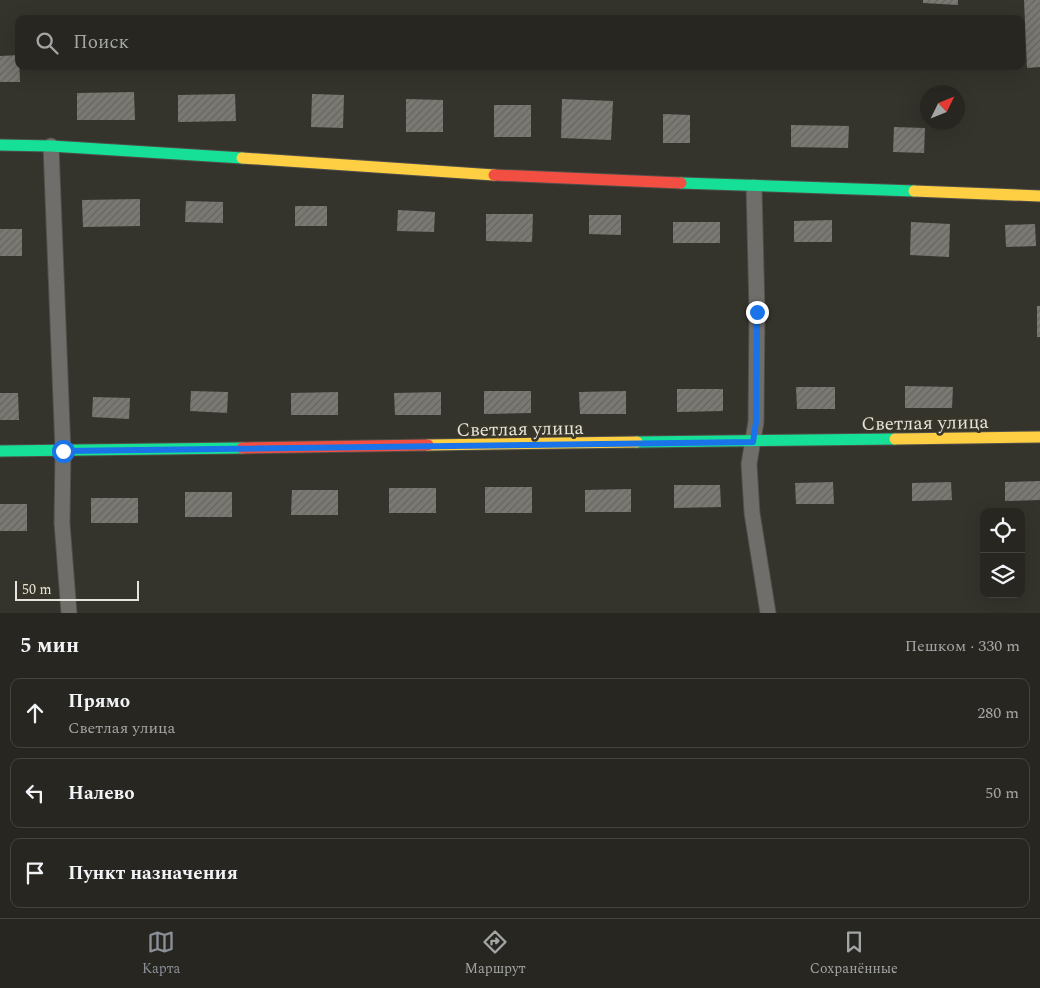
<!DOCTYPE html>
<html lang="ru">
<head>
<meta charset="utf-8">
<style>
  :root { --surface:#272621; --page:#33322e; --text:#f1f3f6; --muted:#a4a5a5; --line:#43433f; --accent:#8c9099 }
  body { margin:0; font-family:Spectral,serif; background:var(--page); color:var(--text) }
  .controls { position:absolute; right:15px; bottom:15px; display:grid; overflow:hidden; border-radius:10px; box-shadow:0 5px 20px #0002 }
  .controls button { width:45px; height:45px; display:grid; place-items:center; padding:0; border:0; border-bottom:1px solid var(--line); background:var(--surface); color:var(--text); font:25px sans-serif }
  .compass { position:absolute; left:920px; top:85px; width:45px; height:45px; border-radius:50%; background:var(--surface); box-shadow:0 5px 20px #0002; rotate:47deg }
  .scale { position:absolute; left:15px; bottom:12px; width:124px; box-sizing:border-box; padding-left:5px; border:2px solid #e5e3dc; border-top:0; font-size:14px; line-height:18px; white-space:nowrap; color:#e5e3dc; -webkit-text-stroke:4px #383529; paint-order:stroke }
  .stop { position:absolute; width:15px; height:15px; margin:-11px; border:4px solid #1a73e8; border-radius:50%; background:#fff }
  .stop.end { background:#1a73e8; border-color:#fff; box-shadow:0 1px 5px #0008 }
  .list { margin:0; padding:0; list-style:none }
  h2 { display:flex; justify-content:space-between; align-items:center; height:65px; margin:0; padding:0 20px; font-size:21px }
  h2 small { font-size:16px; font-weight:400; color:var(--muted) }
  .list li { display:grid; grid-template-columns:32px 1fr auto; gap:15px; align-items:center; box-sizing:border-box; height:70px; margin:0 10px 10px; padding:0 10px; border:1px solid var(--line); border-radius:10px }
  .list b { display:block; font-size:19px; white-space:nowrap }
  .list p { margin:0; font-size:16px; white-space:nowrap; color:var(--muted) }
  .list em { font-size:16px; font-style:normal; color:var(--muted) }
  .icon { flex:none; width:28px; height:28px; fill:none; stroke:currentColor; stroke-width:2; stroke-linecap:round; stroke-linejoin:round }
  .map { position:relative; flex:none; width:1040px; height:613px; overflow:hidden }
  .search { position:absolute; background:var(--surface); box-shadow:0 5px 20px #0002; left:15px; right:15px; top:15px; height:55px; display:flex; align-items:center; gap:12px; box-sizing:border-box; padding:0 18px; border-radius:10px; color:var(--muted); font-size:19px }
  .sheet { height:305px; background:var(--surface) }
  nav { display:flex; justify-content:space-around; align-items:center; box-sizing:border-box; height:70px; border-top:1px solid var(--line); background:var(--surface); font-size:14px; color:var(--muted) }
  nav a { display:grid; justify-items:center; gap:2px }
  nav .on { color:var(--accent) }
  .map>svg:first-child { display:block }
  .building { fill:url(#building-hatch) }
  .lines { fill:none; stroke-linecap:round; stroke-linejoin:round }
  .street-casing { stroke:#504f49; stroke-width:17 }
  .fast-casing { stroke:#504f49; stroke-width:13 }
  .slow-casing { stroke:#504f49; stroke-width:13 }
  .jam-casing { stroke:#504f49; stroke-width:13 }
  .street { stroke:#706e6a; stroke-width:15 }
  .fast { stroke:#16e098; stroke-width:11 }
  .slow { stroke:#ffcf43; stroke-width:11 }
  .jam { stroke:#f24e42; stroke-width:11 }
  .route { stroke:#1a73e8; stroke-width:6 }
  .labels { text-anchor:middle; stroke-width:5; stroke-linejoin:round; paint-order:stroke }
  .street-label { font-size:19px; fill:#e5e3dc; stroke:#383529 }
</style>
</head>
<body>
<div class="map">
<svg width="1040" height="613" viewBox="0 0 1040 613">
  <defs>
    <pattern id="building-hatch" width="6" height="6" patternUnits="userSpaceOnUse" patternTransform="scale(1.25)"><rect width="6" height="6" fill="#7a7973"/><path d="M-1 1l2-2M0 6l6-6M5 7l2-2" fill="none" stroke="#65645f"/></pattern>
  </defs>
  <rect width="100%" height="100%" fill="#34332c"/>
  <!-- building -->
  <g class="building">
    <path d="M923 0H958V5L923 3Z"/>
    <path d="M1024 0H1040V67L1027 68Z"/>
    <path d="M19 55 20 82H0V56Z"/>
    <path d="M134 92 135 120H77V93Z"/>
    <path d="M235 94 236 121 178 122V95Z"/>
    <path d="M312 94 344 95 343 128 311 127Z"/>
    <path d="M406 99 443 100V132H406Z"/>
    <path d="M562 99 613 101 611 140 561 138Z"/>
    <rect x="494" y="105" width="37" height="32"/>
    <path d="M663 114 690 115V143H663Z"/>
    <path d="M791 125 849 126 848 148 791 147Z"/>
    <path d="M894 127 925 128 924 153 893 152Z"/>
    <path d="M140 199V226L83 227 82 200Z"/>
    <path d="M186 201 223 202V223L185 222Z"/>
    <rect x="295" y="206" width="32" height="20"/>
    <path d="M398 210 435 212 434 232 397 231Z"/>
    <path d="M486 214H533L532 242 486 241Z"/>
    <path d="M589 215H621V235L589 234Z"/>
    <path d="M832 220V242H794V221Z"/>
    <rect x="673" y="222" width="47" height="21"/>
    <path d="M911 222 950 224 949 257 910 255Z"/>
    <path d="M1035 224 1036 246 1006 247 1005 225Z"/>
    <rect x="0" y="229" width="22" height="27"/>
    <rect x="1037" y="306" width="3" height="31"/>
    <path d="M905 386 953 387 952 408H905Z"/>
    <path d="M796 387H835V409H797Z"/>
    <path d="M677 389H723V411L677 412Z"/>
    <path d="M191 391 228 392 227 413 190 411Z"/>
    <path d="M484 391H531V413L484 414Z"/>
    <path d="M626 391V414H580L579 392Z"/>
    <path d="M338 392V415H291V393Z"/>
    <path d="M441 392V415H395L394 393Z"/>
    <path d="M0 393H18L19 420H0Z"/>
    <path d="M93 397 130 398 129 419 92 417Z"/>
    <path d="M1040 481V500L1005 501V482Z"/>
    <path d="M833 482 834 504H796L795 483Z"/>
    <path d="M951 482 952 500 912 501V483Z"/>
    <path d="M674 485H720L721 507 674 508Z"/>
    <rect x="485" y="487" width="47" height="26"/>
    <rect x="389" y="488" width="47" height="25"/>
    <path d="M631 489V512H585V490Z"/>
    <path d="M292 490H338V515H291Z"/>
    <rect x="185" y="492" width="47" height="25"/>
    <rect x="91" y="498" width="47" height="25"/>
    <rect x="0" y="504" width="27" height="27"/>
  </g>
  <g class="lines">
    <defs>
      <g id="street">
        <path d="M51 146 63 451 62 523 69 613"/>
        <path d="M754 187 757 311 756 422 749 464 752 513 768 613"/>
      </g>
      <g id="fast">
        <path d="M0 145 51 146 242 158"/>
        <path d="M681 183 914 191"/>
        <path d="M637 442 895 439"/>
        <path d="M0 451 242 448"/>
      </g>
      <g id="slow">
        <path d="M242 158 494 175"/>
        <path d="M914 191 1040 196"/>
        <path d="M895 439 1040 437"/>
        <path d="M428 445 637 442"/>
      </g>
      <g id="jam">
        <path d="M494 175 681 183"/>
        <path d="M242 448 428 445"/>
      </g>
    </defs>
    <!-- street casing -->
    <use href="#street" class="street-casing"/>
    <!-- fast casing -->
    <use href="#fast" class="fast-casing"/>
    <!-- slow casing -->
    <use href="#slow" class="slow-casing"/>
    <!-- jam casing -->
    <use href="#jam" class="jam-casing"/>
    <!-- street -->
    <use href="#street" class="street"/>
    <!-- fast -->
    <use href="#fast" class="fast"/>
    <!-- slow -->
    <use href="#slow" class="slow"/>
    <!-- jam -->
    <use href="#jam" class="jam"/>
  </g>
  <g class="lines">
    <!-- route -->
    <path class="route" d="M63 451 753 442 756 422 757 312"/>
  </g>
  <g class="labels">
    <!-- street labels -->
    <g class="street-label">
      <text transform="translate(925 422) rotate(-1)" y="7">Светлая улица</text>
      <text transform="translate(520 428) rotate(-1)" y="7">Светлая улица</text>
    </g>
  </g>
</svg>
<div class="controls">
<button><svg class="icon" aria-label="locate" viewBox="0 0 24 24"><circle cx="12" cy="12" r="6"/><path d="M12 2v4M12 18v4M2 12h4M18 12h4"/></svg></button>
<button><svg class="icon" aria-label="layers" viewBox="0 0 24 24"><path d="M12 4l9 5-9 5-9-5zM3 14l9 5 9-5"/></svg></button>
</div>
<svg class="compass" viewBox="-18 -18 36 36"><path d="M0-13l5 13h-10z" fill="#e53935"/><path d="M0 13l5-13h-10z" fill="#a4a5a5"/></svg>
<div class="scale">50 m</div>
<div class="stop" style="left:63px;top:451px"></div>
<div class="stop end" style="left:757px;top:312px"></div>
<div class="search"><svg class="icon" aria-label="search" viewBox="0 0 24 24"><circle cx="10" cy="10" r="6"/><path d="M15 15l6 6"/></svg>Поиск</div>
</div>
<section class="sheet">
<h2>5 мин<small>Пешком · 330 m</small></h2>
<ul class="list">
<li><svg class="icon" aria-label="ahead" viewBox="0 0 24 24"><path d="M12 20V5M6 11l6-6 6 6"/></svg><div><b>Прямо</b><p>Светлая улица</p></div><em>280 m</em></li>
<li><svg class="icon" aria-label="left" viewBox="0 0 24 24"><path d="M17 20v-9H6M10 6l-5 5 5 5"/></svg><div><b>Налево</b></div><em>50 m</em></li>
<li><svg class="icon" aria-label="arrive" viewBox="0 0 24 24"><path d="M6 21V4h12l-3 4 3 4H6"/></svg><div><b>Пункт назначения</b></div></li>
</ul>
</section>
<nav>
<a class="on"><svg class="icon" aria-label="map" viewBox="0 0 24 24"><path d="M3 6l6-2 6 2 6-2v14l-6 2-6-2-6 2zM9 4v14M15 6v14"/></svg>Карта</a>
<a><svg class="icon" aria-label="directions" viewBox="0 0 24 24"><path d="M12 3l9 9-9 9-9-9zM9 14v-3h6M13 9l2 2-2 2"/></svg>Маршрут</a>
<a><svg class="icon" aria-label="saved" viewBox="0 0 24 24"><path d="M7 4h10v16l-5-4-5 4z"/></svg>Сохранённые</a>
</nav>
</body>
</html>
